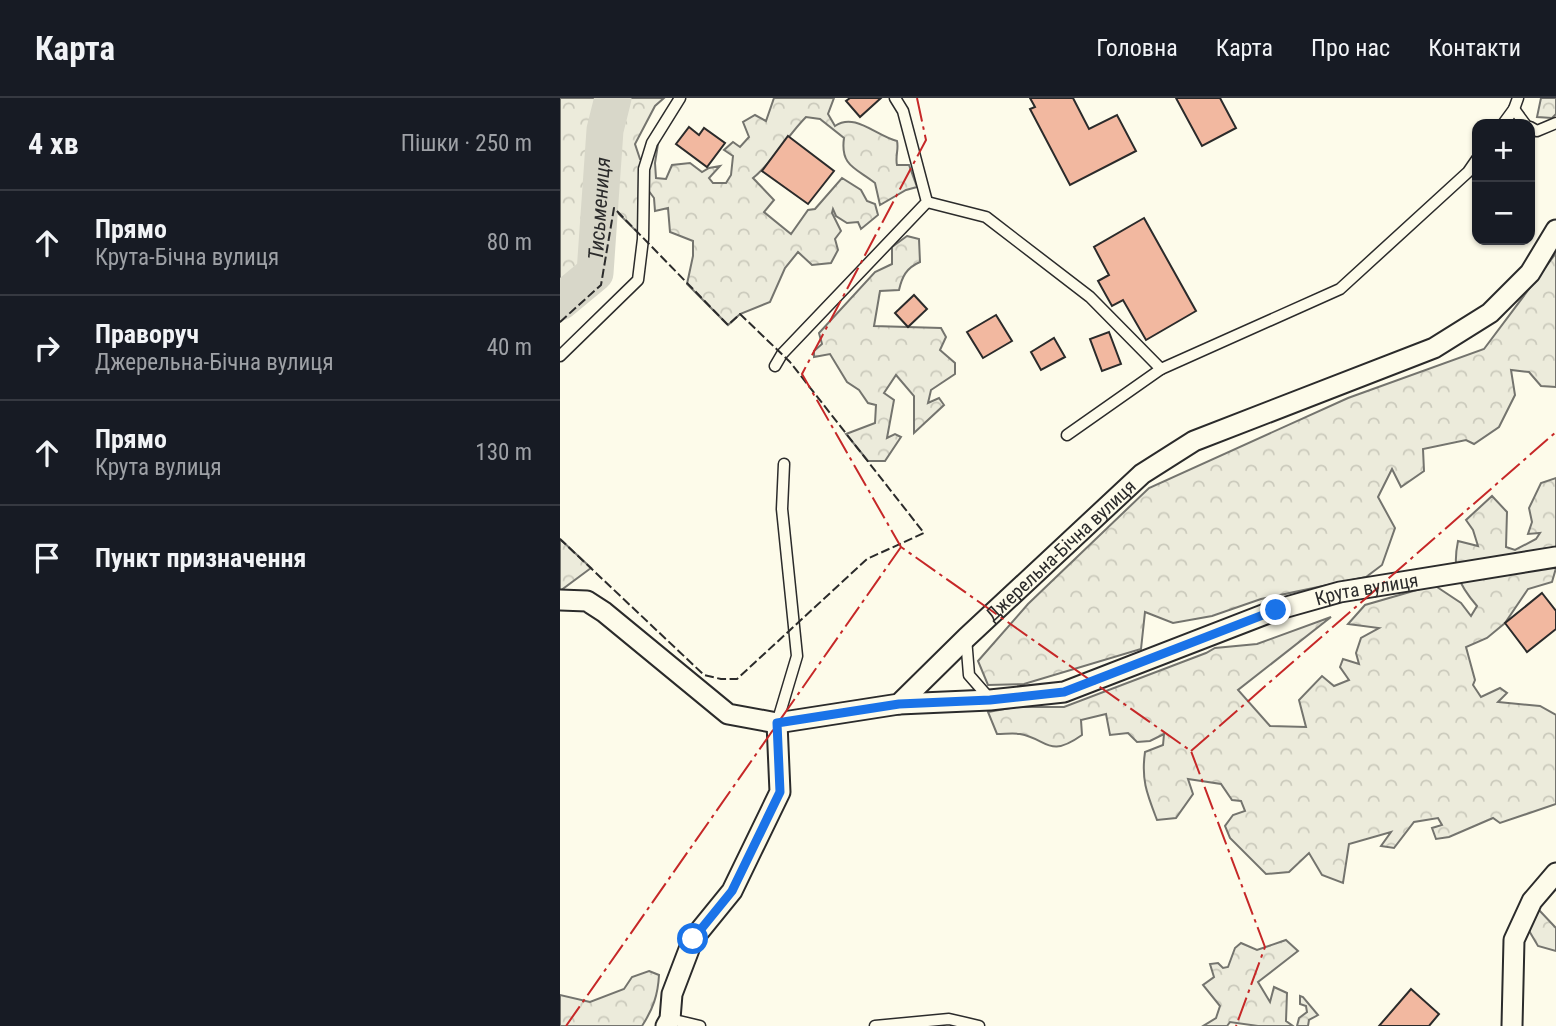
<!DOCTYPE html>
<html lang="uk">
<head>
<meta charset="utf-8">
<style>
  :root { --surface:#171b24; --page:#242831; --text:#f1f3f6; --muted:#9ea1a6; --line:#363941 }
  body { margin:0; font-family:"Roboto Condensed",sans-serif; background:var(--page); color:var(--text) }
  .controls { position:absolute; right:21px; top:21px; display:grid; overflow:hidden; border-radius:14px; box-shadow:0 2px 5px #0004 }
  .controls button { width:63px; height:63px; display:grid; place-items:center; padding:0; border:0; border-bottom:2px solid var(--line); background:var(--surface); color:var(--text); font:35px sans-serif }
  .stop { position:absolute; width:21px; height:21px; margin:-16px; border:5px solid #1a73e8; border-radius:50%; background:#fff }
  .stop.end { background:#1a73e8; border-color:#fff; box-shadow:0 2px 7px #0008 }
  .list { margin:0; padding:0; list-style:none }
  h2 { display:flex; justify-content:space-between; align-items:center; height:91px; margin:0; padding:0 28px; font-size:30px }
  h2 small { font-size:23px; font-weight:400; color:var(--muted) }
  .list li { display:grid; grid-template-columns:46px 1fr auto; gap:21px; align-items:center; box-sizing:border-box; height:105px; padding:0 28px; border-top:2px solid var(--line) }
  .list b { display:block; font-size:26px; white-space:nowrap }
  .list p { margin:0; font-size:23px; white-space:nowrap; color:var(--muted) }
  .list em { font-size:23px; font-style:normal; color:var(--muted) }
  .icon { flex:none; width:38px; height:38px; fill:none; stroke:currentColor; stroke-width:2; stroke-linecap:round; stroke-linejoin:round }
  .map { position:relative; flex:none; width:996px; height:928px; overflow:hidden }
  header { display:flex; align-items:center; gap:42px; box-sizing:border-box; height:98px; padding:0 35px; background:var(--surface); border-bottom:2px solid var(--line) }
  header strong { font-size:33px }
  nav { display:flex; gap:38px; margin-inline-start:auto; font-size:24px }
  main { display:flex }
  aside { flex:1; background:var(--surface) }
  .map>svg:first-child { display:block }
  .forest { fill:url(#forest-crowns); stroke:#74746e; stroke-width:2 }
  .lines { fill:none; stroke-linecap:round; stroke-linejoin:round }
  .river { stroke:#d8d7c9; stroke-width:37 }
  .building { fill:#f2b8a0; stroke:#2b2b2b; stroke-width:2 }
  .service-casing { stroke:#2b2b2b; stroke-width:13 }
  .minor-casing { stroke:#2b2b2b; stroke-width:23 }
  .service { stroke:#fdfbea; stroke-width:10 }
  .minor { stroke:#fdfbea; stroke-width:19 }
  .fence { stroke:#2b2b2b; stroke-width:2; stroke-dasharray:9 3.5; stroke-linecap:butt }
  .power { stroke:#c62828; stroke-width:2; stroke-dasharray:24 5 3.5 5; stroke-linecap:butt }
  .route { stroke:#1a73e8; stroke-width:9 }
  .labels { text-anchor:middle; stroke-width:5; stroke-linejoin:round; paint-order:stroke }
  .street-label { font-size:19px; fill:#2b2b2b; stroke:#fdfbea }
  .water-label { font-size:21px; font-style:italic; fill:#2b2b2b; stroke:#fdfbea }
</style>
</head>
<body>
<header>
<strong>Карта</strong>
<nav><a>Головна</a><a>Карта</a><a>Про нас</a><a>Контакти</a></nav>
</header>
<main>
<aside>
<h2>4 хв<small>Пішки · 250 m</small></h2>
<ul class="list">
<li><svg class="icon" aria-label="ahead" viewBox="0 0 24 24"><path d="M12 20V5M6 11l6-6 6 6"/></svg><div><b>Прямо</b><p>Крута-Бічна вулиця</p></div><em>80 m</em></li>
<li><svg class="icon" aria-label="right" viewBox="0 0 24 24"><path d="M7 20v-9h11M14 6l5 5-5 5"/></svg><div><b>Праворуч</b><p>Джерельна-Бічна вулиця</p></div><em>40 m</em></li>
<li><svg class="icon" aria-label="ahead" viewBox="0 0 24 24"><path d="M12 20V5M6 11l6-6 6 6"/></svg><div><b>Прямо</b><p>Крута вулиця</p></div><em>130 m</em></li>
<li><svg class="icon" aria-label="arrive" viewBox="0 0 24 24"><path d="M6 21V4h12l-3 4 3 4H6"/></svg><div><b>Пункт призначення</b></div></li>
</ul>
</aside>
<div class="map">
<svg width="996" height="928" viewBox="0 0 996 928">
  <defs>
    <pattern id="forest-crowns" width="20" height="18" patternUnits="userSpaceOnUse" patternTransform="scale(1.75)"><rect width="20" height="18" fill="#ecebdb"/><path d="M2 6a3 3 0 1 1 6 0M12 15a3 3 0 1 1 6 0" fill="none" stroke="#cbcabc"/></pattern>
  </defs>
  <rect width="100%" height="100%" fill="#fdfbea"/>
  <!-- forest -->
  <g class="forest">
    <path d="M0 0H104L95 8 75 46 80 61H89L94 45 98 46 95 65 96 80 106 81 112 67 130 65 142 74 149 70 160 68 149 80 153 85H166L171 77 173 58 164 52 173 44 180 49 189 39 183 24 195 17 206 23 214 0H274L268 16 275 28C295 14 316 38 337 43 339 51 335 58 337 67H349L357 89 346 92 320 107 315 85C296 70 280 68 284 40L260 21 246 19C228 37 212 65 193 80L214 102 204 114 231 136 248 112 255 111 282 80 301 92 307 103 315 106 318 117 301 131 298 124 287 125 276 118 273 111 272 115 281 133 275 141 278 152 271 165 252 167 238 154 225 170 210 204 180 216 168 227 127 186 133 158V143L110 134 108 110 95 113 94 100 79 80 78 135 54 111 41 187 0 224Z"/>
    <path d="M981 0H996V16L992 20 977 19Z"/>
    <path d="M347 138 359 141 360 164C346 170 342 179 339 192L320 193 314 228 381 230 386 239 380 252 395 265V276L371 292 368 305 379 300 384 307 354 335V298L336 277 324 295 334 302 327 340 335 336 341 339 325 363H308L286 336 315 325 316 307 308 305 299 292 287 284 270 256 254 259V253L262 246 259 235 315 174 332 166V149Z"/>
    <path d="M996 155V289L981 288 969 274 951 272 955 297 939 329 914 346 906 342 863 351 864 373 841 389 832 371 818 399 835 430 822 467 806 479 701 501 652 518 613 525 585 514 581 551 464 586 428 587 418 563 468 506 589 390 788 300 924 251Z"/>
    <path d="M996 380V470L992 484 968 491 945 525 927 540 906 549 915 582 913 587 921 599 940 590 947 595 938 604 980 608 996 617V706L940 725 933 720 889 739 876 741 872 730 882 727 878 720 854 724 834 750 821 748 831 734 789 746 783 785 762 777 749 755 729 774 706 776 670 740 665 728 673 717 685 713 681 703 672 702 661 686 628 681 633 696 616 720 597 722C587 696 581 682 585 654L603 647 604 636 590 643 577 644 568 635 550 637 546 616 521 622 522 637C488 661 488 641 460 636 453 635 445 636 437 636L428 614 456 609H504L646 555 655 550 697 546 771 519 678 592 710 628 746 629 739 602 762 578 774 588 789 582 780 569 783 561 799 566 796 555 801 540 819 530 788 526 805 507 874 487 901 505 911 518 917 508C898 486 892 472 898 443L918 448 913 432 906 422 932 398 947 414 946 449 955 452 976 441 980 435 968 436 972 424 969 410 981 385Z"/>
    <path d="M0 441 31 470 0 493Z"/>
    <path d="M979 812 996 830V853L978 848 968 831Z"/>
    <path d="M726 842 738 853 698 884 710 904 714 889 727 895 726 923 733 928H698L670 924 667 928H643L656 920 660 908 643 887 654 879 650 866 658 865 663 870 668 869 675 850 681 845 697 852Z"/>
    <path d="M89 873 99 877C98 897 93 911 82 928H0V897L30 904 64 891 72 879Z"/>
    <path d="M740 898 743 899 758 917 749 922 748 928H737L739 920 747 914 746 908 740 906Z"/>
  </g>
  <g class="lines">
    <!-- river -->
    <path class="river" id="s1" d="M0 204 35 175 45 32 53 0"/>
  </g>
  <!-- building -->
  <g class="building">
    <path d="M290 0H321L300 19 286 3Z"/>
    <path d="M470 0H513L529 31 557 17 576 53 510 87 470 11 475 9Z"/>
    <path d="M616 0H660L676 30 642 48Z"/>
    <path d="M129 29 139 37 144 30 165 45 147 69 116 46Z"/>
    <path d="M228 38 274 73 248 106 202 73Z"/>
    <path d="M584 120 636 213 586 242 563 202 552 208 538 183 549 177 534 149Z"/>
    <path d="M354 197 367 211 348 229 335 215Z"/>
    <path d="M436 217 452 243 423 260 407 234Z"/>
    <path d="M549 234 561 266 542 273 530 241Z"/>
    <path d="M494 240 505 259 481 272 471 254Z"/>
    <path d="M982 495 996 513V531L967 554 945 525Z"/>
    <path d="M851 891 879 916 869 928H819Z"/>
  </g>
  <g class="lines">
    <defs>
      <g id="service">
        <path d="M954 11 958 0"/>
        <path d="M943 26 954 11 965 26"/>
        <path d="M970 29 977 33 996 25"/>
        <path d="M367 104 426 119 530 199 601 271 780 191 908 74 917 61"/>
        <path d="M0 258 78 182 83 141 84 71 92 45 120 0"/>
        <path d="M215 268 222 256 367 104 343 13 335 0"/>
        <path d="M507 337 601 271"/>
        <path d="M406 540 409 577 430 601"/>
        <path d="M217 625 237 558 222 411 224 366"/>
        <path d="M110 921 140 928"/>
        <path d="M315 928 389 921 419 928"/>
      </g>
      <g id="minor">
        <path id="s2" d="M0 502 27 503 44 514 168 616 217 625 339 606 406 540 582 376 634 343 874 250 930 215 970 175 996 132"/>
        <path id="s3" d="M339 606 430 602 504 594 716 512 780 494 996 459"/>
        <path d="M106 928 110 921 112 896 133 841 172 793 220 694 217 625"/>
        <path d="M952 928 954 842 972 803 996 775"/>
      </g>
    </defs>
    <!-- service casing -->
    <use href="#service" class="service-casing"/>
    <!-- minor casing -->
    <use href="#minor" class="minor-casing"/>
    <!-- service -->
    <use href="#service" class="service"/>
    <!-- minor -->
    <use href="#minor" class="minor"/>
    <!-- fence -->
    <path class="fence" d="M0 224 41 187 54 110 168 227 180 216 230 264 364 435 307 461 177 581H161L144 577 0 441"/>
    <!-- power -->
    <g class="power">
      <path d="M357 0 366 42 242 276 341 449 631 653 705 849 676 928"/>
      <path d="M631 653 996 334"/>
      <path d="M6 928 341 449"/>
    </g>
  </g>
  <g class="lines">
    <!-- route -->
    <path class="route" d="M133 841 172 793 220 694 217 625 339 606 430 602 504 594 716 512"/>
  </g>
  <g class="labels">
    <!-- street labels -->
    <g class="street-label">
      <text dy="7" stroke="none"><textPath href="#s2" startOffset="604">Джерельна-Бічна вулиця</textPath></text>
      <text dy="7" stroke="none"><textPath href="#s3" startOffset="486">Крута вулиця</textPath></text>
    </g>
    <!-- water labels -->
    <g class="water-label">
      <text dy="7" stroke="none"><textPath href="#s1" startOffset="110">Тисьмениця</textPath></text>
    </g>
  </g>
</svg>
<div class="controls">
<button>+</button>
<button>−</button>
</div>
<div class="stop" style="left:133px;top:841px"></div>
<div class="stop end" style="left:716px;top:512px"></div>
</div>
</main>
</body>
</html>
